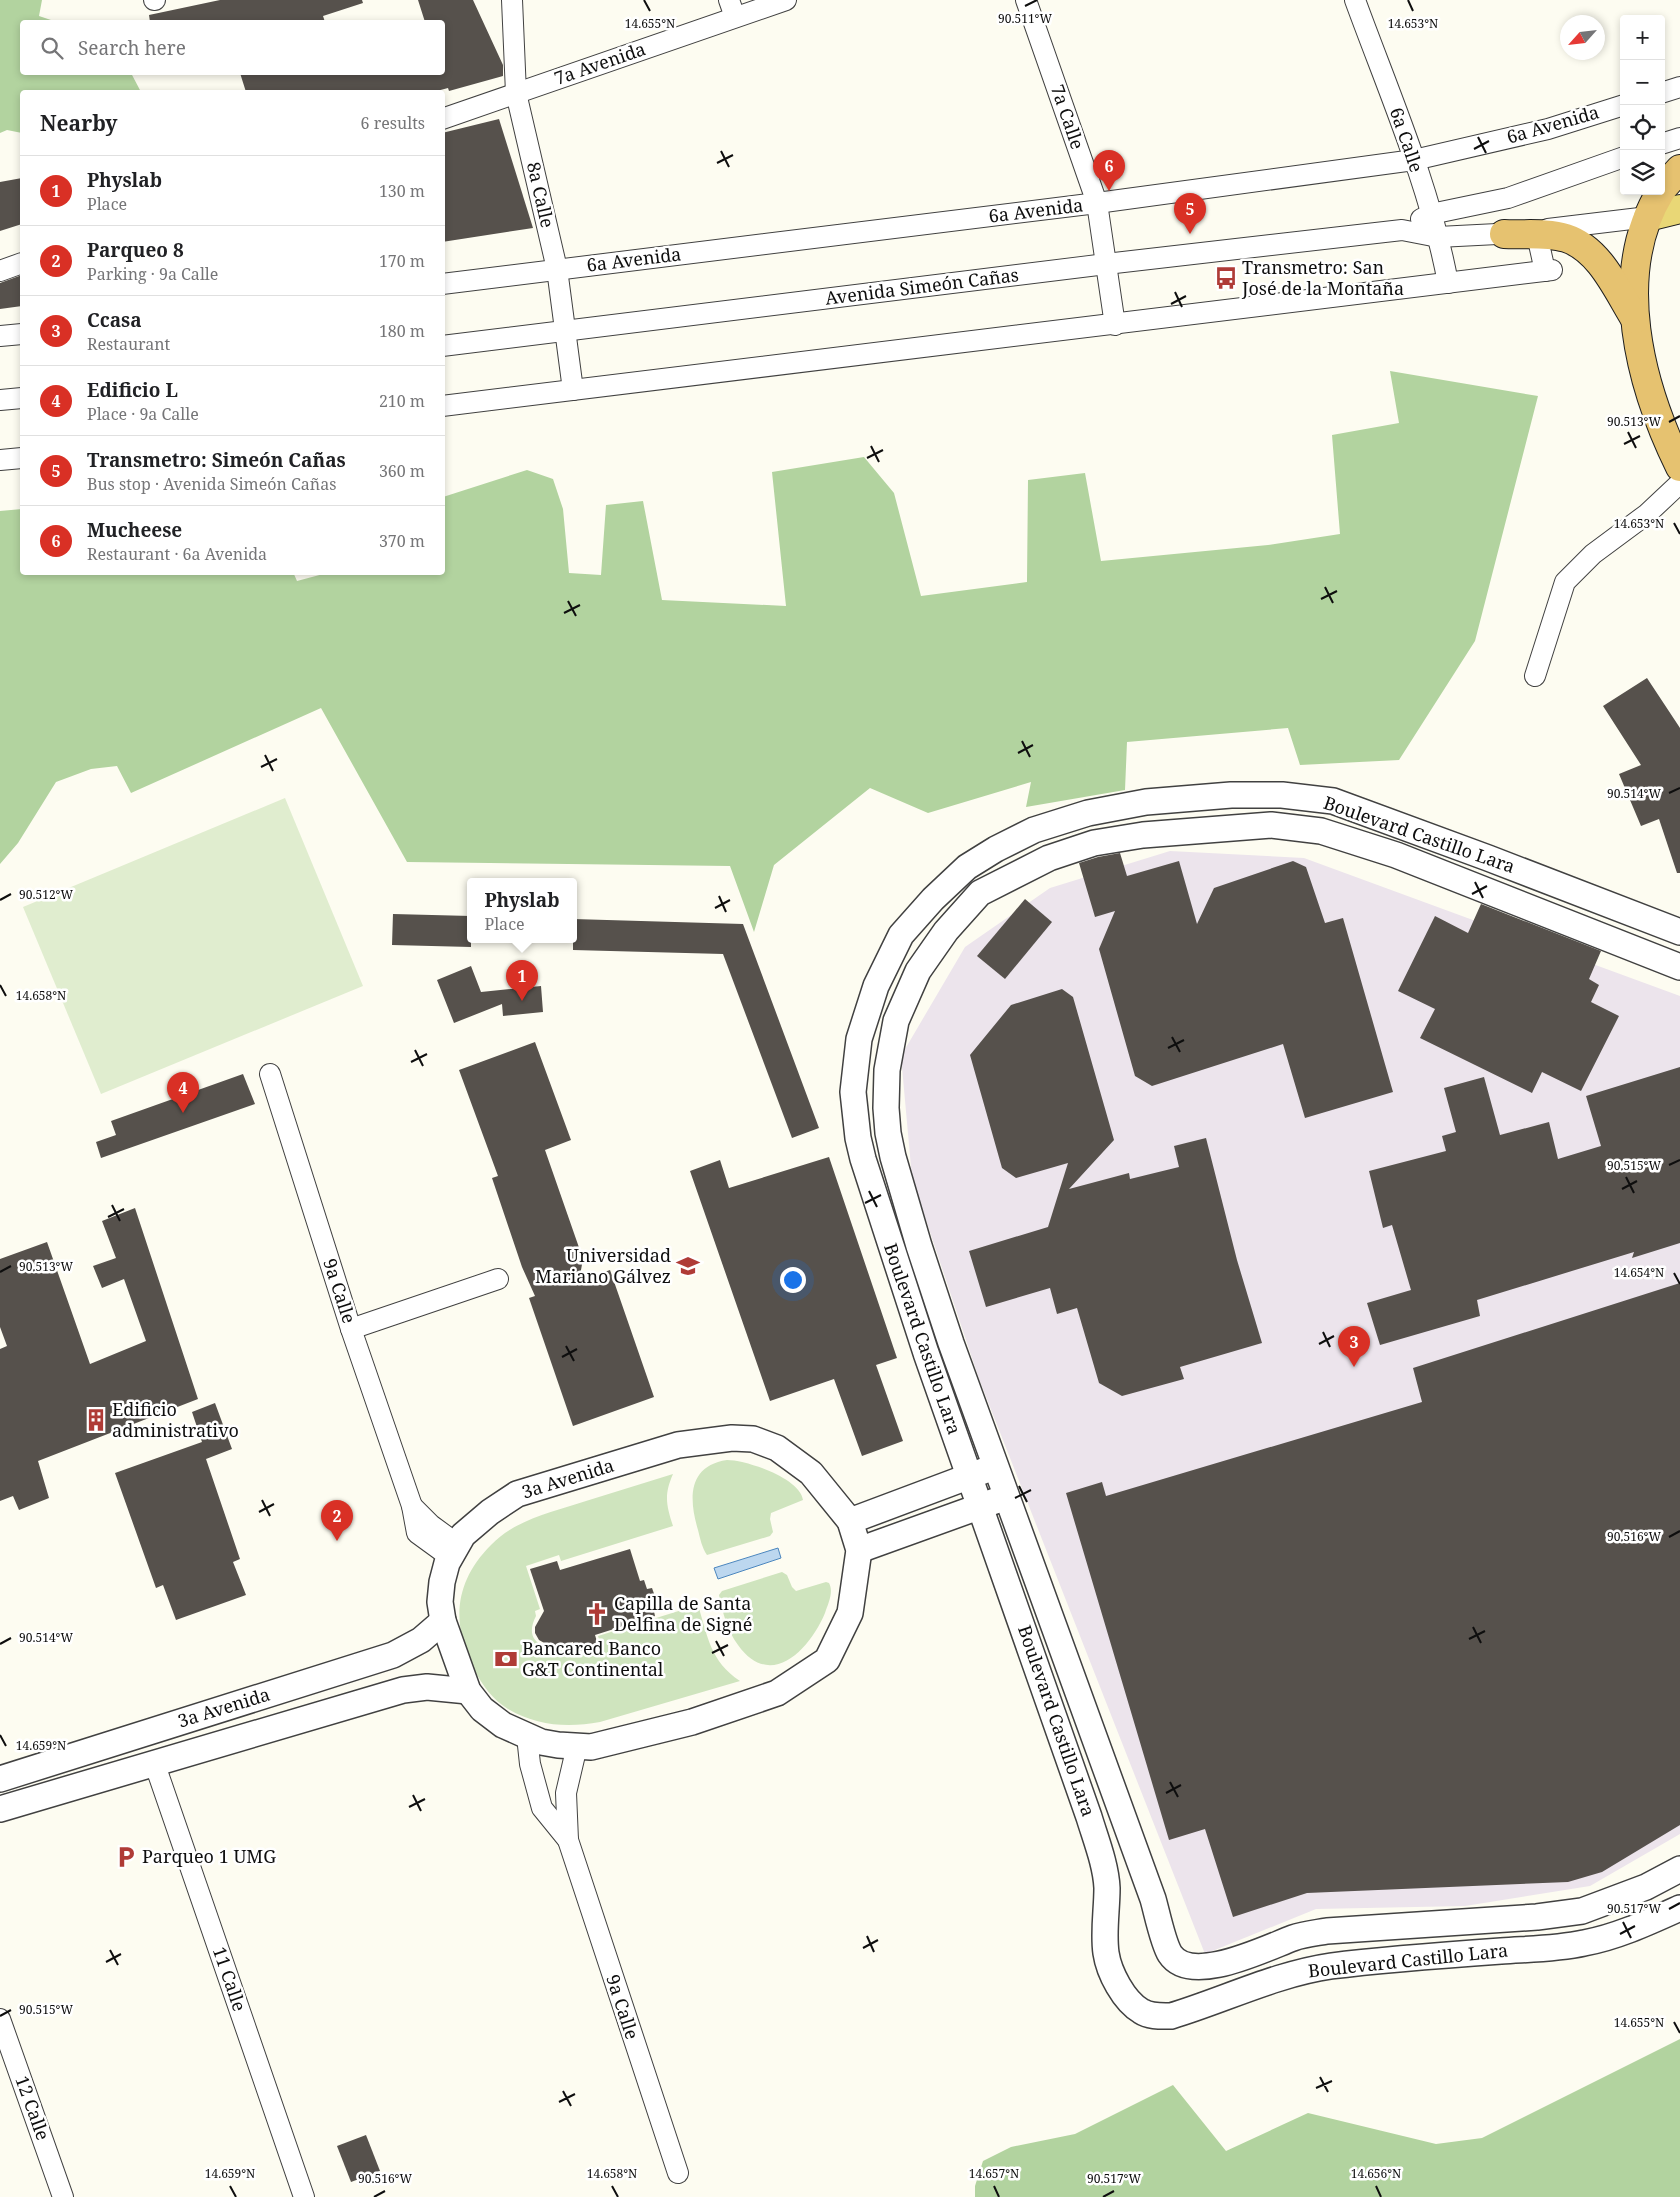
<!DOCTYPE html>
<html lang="en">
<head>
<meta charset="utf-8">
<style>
  :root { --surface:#fff; --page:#f2f2f2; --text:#202124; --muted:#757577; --line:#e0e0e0; --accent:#d93025 }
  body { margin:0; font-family:"Noto Serif",serif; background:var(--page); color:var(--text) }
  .controls { position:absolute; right:15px; top:15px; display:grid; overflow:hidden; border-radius:5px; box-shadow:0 2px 8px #0003 }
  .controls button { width:45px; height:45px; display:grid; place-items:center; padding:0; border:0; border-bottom:1px solid var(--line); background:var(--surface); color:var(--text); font:25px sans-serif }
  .compass { position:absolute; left:1560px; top:15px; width:45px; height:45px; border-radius:50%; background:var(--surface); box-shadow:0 2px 8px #0003; rotate:243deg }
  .you { position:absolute; left:792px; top:1279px; width:18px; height:18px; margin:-12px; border:4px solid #fff; border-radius:50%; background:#1a73e8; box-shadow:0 0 0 8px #1a73e833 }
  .badge { display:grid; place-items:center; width:32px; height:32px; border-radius:50%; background:var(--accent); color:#fff; font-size:16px; font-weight:700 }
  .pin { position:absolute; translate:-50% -41px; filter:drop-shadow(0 1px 2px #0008) }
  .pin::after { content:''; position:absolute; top:26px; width:18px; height:15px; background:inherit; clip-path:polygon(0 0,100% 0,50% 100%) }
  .popup { position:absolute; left:467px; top:878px; width:110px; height:65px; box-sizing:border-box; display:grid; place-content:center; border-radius:5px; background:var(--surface); filter:drop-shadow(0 1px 4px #0005); font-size:16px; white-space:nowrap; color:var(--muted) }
  .popup b { font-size:19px; color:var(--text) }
  .popup::after { content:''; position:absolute; left:50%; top:100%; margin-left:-10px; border:10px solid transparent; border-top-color:var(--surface) }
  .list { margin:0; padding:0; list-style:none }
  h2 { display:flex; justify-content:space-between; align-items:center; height:65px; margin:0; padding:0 20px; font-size:21px }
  h2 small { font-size:16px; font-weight:400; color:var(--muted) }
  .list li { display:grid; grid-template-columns:32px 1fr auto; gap:15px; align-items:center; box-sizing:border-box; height:70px; padding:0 20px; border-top:1px solid var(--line) }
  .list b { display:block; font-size:19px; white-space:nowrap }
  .list p { margin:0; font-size:16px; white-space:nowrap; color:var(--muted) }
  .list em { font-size:16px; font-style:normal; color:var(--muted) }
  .icon { flex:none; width:28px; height:28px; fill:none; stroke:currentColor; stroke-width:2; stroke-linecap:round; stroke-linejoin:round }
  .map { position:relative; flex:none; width:1680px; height:2197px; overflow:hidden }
  .search { position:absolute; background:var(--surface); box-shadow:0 2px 8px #0003; left:20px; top:20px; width:425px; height:55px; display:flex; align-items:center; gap:12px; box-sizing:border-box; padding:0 18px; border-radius:5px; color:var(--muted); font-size:19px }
  .panel { position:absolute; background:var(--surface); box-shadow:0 2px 8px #0003; left:20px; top:90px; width:425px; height:485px; border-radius:5px }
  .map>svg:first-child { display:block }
  .industrial { fill:#ece4ec }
  .green { fill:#cfe4be }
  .forest { fill:#b2d39f }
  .pitch { fill:#e0edcf }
  .water { fill:#bcd7ef; stroke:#4b86be }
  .building { fill:#56514c }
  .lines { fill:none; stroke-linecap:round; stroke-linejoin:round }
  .minor-casing { stroke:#414141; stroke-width:22 }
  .tertiary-casing { stroke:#414141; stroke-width:28 }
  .primary-casing { stroke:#1f1f1f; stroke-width:30 }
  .trunk-casing { stroke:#1f1f1f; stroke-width:30 }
  .minor { stroke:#fff; stroke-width:20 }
  .tertiary { stroke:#fff; stroke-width:25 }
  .primary { stroke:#e9d776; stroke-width:28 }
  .trunk { stroke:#e6c270; stroke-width:28 }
  .ticks { fill:none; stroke:#0e0e0e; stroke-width:2 }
  .labels { text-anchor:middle; stroke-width:5; stroke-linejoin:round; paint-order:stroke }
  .street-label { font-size:18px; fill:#0e0e0e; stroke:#fff }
  .poi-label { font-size:18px; fill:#0e0e0e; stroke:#fff; text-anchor:start }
  .ticks-label { font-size:12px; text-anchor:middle; fill:#0e0e0e; stroke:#fff; stroke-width:5; stroke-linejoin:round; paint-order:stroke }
</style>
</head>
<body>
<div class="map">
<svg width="1680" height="2197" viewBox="0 0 1680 2197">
  <rect width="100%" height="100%" fill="#fdfcf1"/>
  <!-- industrial -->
  <path class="industrial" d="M1170 851 1304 858 1680 996V1834L1590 1886 1465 1906 1316 1909 1205 1954 979 1379 912 1178 901 1056 965 947 1050 888Z"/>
  <!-- green -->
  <g class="green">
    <path d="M727 1460C746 1460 800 1478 803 1500L771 1513 770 1519 773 1532 770 1536 707 1555C702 1548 700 1538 698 1530 689 1500 687 1466 727 1460Z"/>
    <path d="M673 1474C664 1495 666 1504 673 1526L561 1561 559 1555 526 1566 540 1609 535 1611 536 1616C529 1630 530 1641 546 1647L548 1653 571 1646 574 1654 601 1646 598 1636 698 1605C708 1637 710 1661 740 1681L600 1722C568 1728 537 1726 508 1709 493 1700 482 1685 474 1669 451 1624 454 1582 491 1545 516 1519 553 1512 586 1501 615 1492 644 1483 673 1474Z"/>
    <path d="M782 1572 787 1575 792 1587 796 1591 826 1582 829 1583C834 1592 828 1604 825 1613 810 1649 771 1691 738 1645 728 1632 722 1611 719 1595L722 1591Z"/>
  </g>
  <!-- forest -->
  <g class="forest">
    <path d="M0 0H42L39 16 57 22H22V72L131 73 141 92H22V133L7 130 0 133Z"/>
    <path d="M1390 371 1538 396 1475 641 1399 760 1300 765 1288 728 1127 742 1125 790 1026 807 1031 782 928 813 870 788 774 865 754 932 730 866 407 862 321 708 131 793 117 766 91 769 56 782 18 843 0 864V511L22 509V572H293L297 581 327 573 442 572 443 497 527 470 553 479 563 509 569 573 601 575 606 505 643 501 662 600 786 606 772 472 864 457 894 493 921 596 1027 582 1028 480 1085 473 1101 561 1268 545 1340 534 1332 435 1399 423Z"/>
    <path d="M1680 2039V2197H975V2186L983 2161 1011 2147 1075 2134 1173 2085 1226 2151 1308 2113 1436 2144 1482 2138Z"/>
  </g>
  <!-- pitch -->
  <path class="pitch" d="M285 798 363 986 101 1094 23 907Z"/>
  <!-- water -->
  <path class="water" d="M778 1548 781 1558 718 1579 714 1568Z"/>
  <!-- building -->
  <g class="building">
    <path d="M220 0H362L363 3 323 16 325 22H150L149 15Z"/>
    <path d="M418 0H473L503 65V76L449 91 448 88 433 92H246L240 73 442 72V22H425Z"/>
    <path d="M499 119 533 228 442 242V133Z"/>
    <path d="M22 178V224L0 231V182Z"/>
    <path d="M22 275V306L0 309V283Z"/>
    <path d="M1647 678 1680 728V873H1677L1659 819 1641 826 1619 774 1641 765 1603 706Z"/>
    <path d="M1120 853 1127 876 1179 861 1197 924 1214 888 1293 861 1306 867 1325 923 1343 918 1393 1092 1305 1118 1283 1044 1152 1086 1135 1076 1099 949 1115 911 1095 917 1079 863 1098 857Z"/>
    <path d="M1025 899 1052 922 1005 979 977 956Z"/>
    <path d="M1481 904 1601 951 1589 979 1599 985 1591 1002 1619 1016 1581 1091 1542 1072 1532 1093 1420 1038 1435 1009 1398 991 1435 916 1468 933Z"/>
    <path d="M393 914 471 916V947L392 945Z"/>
    <path d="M573 919 743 924 819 1128 792 1138 723 954 573 950Z"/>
    <path d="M471 966 481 992 541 986 543 1012 503 1016 502 1004 454 1023 437 980Z"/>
    <path d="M1062 989 1073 997 1114 1140 1069 1189 1129 1173 1130 1179 1179 1167 1174 1146 1206 1138 1237 1260 1262 1343 1180 1367 1184 1379 1122 1396 1099 1383 1077 1308 1057 1314 1050 1288 986 1307 969 1251 1048 1227 1068 1163 1016 1178 1002 1168 970 1055 1011 1005Z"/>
    <path d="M535 1042 571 1140 545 1150 583 1259 579 1281 610 1270 654 1397 573 1426 529 1298 535 1296 522 1267 492 1178 498 1176 459 1070Z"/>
    <path d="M1680 1067V1243L1632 1258 1634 1252 1477 1300 1480 1316 1380 1345 1367 1303 1411 1290 1392 1225 1383 1228 1369 1171 1446 1151 1442 1136 1456 1132 1444 1088 1484 1077 1500 1135 1549 1122 1558 1159 1601 1146 1586 1096Z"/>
    <path d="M243 1074 255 1104 101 1158 96 1142 116 1135 111 1121Z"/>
    <path d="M829 1157 897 1358 876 1365 903 1441 862 1456 834 1379 770 1401 690 1171 720 1160 729 1188Z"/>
    <path d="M135 1208 198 1399 38 1461 49 1498 19 1510 13 1496 0 1501V1349L7 1346 0 1327V1259L47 1242 90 1364 146 1341 124 1279 102 1288 93 1266 116 1258 102 1221Z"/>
    <path d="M1680 1283V1825L1602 1872 1568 1882 1307 1893 1233 1917 1205 1829 1169 1840 1066 1493 1102 1482 1106 1496 1422 1402 1413 1368Z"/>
    <path d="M215 1403 232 1449 206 1459 240 1559 233 1562 246 1595 176 1620 163 1585 156 1588 115 1473 202 1442 192 1412Z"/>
    <path d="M630 1549 640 1581 644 1580 647 1589 652 1588 658 1605 653 1607 655 1616 595 1635 598 1645 576 1652 573 1642 553 1648 539 1640 535 1633V1627L544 1611 530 1569 557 1561 560 1570Z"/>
    <path d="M366 2135 380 2171 351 2182 337 2146Z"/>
  </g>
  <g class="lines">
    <defs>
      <g id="minor">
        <path d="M154 0H155"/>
        <path d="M512 0 516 93 557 269 573 390"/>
        <path d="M729 0 735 17"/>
        <path d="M1026 0 1097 203 1115 325"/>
        <path d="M1355 0C1389 93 1430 186 1448 283"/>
        <path d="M1661 93 1680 87"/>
        <path d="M442 119 786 0"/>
        <path d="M1661 144 1680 138"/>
        <path d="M1421 219 1431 214 1508 198 1624 157"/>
        <path d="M1548 229 1648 217"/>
        <path d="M1537 235 1545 271"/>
        <path d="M0 271 22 263"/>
        <path d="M442 284 1097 203 1414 160 1548 129 1624 105"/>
        <path d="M0 336 22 334"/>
        <path d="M442 346 1106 264 1402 230 1438 237 1517 233"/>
        <path d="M0 400 22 398"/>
        <path d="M442 406 1552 270"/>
        <path d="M0 460 22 458"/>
        <path d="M1535 676 1565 582 1593 554 1647 514 1680 483"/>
        <path d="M270 1074 351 1329 412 1506 417 1533 450 1557"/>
        <path d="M351 1329 498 1279"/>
        <path d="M412 1506 431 1525 457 1544"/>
        <path d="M527 1736 530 1764 542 1808 568 1840"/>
        <path d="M577 1746 566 1793 568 1840 678 2173"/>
        <path d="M154 1762 304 2197"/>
        <path d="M0 2019 63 2197"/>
      </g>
      <g id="tertiary">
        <path d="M1680 932 1488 858 1333 801 1282 795H1231L1146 802 1088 813 1034 830 996 849 967 867 933 899 901 935 876 986 859 1039 853 1092 858 1138 863 1159 926 1353 1089 1817C1096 1840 1106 1865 1107 1888 1107 1910 1103 1932 1106 1953 1109 1973 1124 2001 1141 2011 1150 2017 1162 2016 1171 2016 1224 2000 1276 1974 1331 1966 1387 1959 1444 1955 1501 1951 1529 1949 1556 1949 1584 1943 1617 1937 1649 1922 1680 1908"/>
        <path d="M1680 967 1396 855 1321 831 1271 825 1143 835 1094 843 1049 858 980 893 946 931 918 971 896 1021 887 1070 886 1108 888 1133 893 1157 919 1246 951 1343 1153 1899C1157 1913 1163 1943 1170 1954 1191 1986 1266 1948 1293 1938 1304 1934 1316 1933 1327 1931L1537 1917 1582 1911 1646 1887 1680 1869"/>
        <path d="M732 1438 753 1439 777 1448 811 1473 850 1521 859 1550 850 1613 827 1660 777 1693 692 1722 591 1747 558 1745 541 1742 503 1725 482 1709 468 1691 443 1621 440 1602 442 1582 447 1563 463 1535 490 1512 517 1494 678 1445Z"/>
        <path d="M850 1521 986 1470"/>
        <path d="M859 1550 995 1501"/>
        <path d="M0 1779 393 1655 421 1640 443 1621"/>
        <path d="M0 1809 403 1690 427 1687 468 1691"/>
      </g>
      <path id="primary" d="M1648 217 1680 209"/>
      <g id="trunk">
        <path d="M1661 190 1680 169"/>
        <path d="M1661 191C1610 274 1640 386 1680 467"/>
        <path d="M1504 234C1523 235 1547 232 1566 238 1600 249 1617 290 1635 319"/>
      </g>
    </defs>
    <!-- minor casing -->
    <use href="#minor" class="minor-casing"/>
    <!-- tertiary casing -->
    <use href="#tertiary" class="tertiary-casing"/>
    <!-- primary casing -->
    <use href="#primary" class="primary-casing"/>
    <!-- trunk casing -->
    <use href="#trunk" class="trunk-casing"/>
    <!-- minor -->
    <use href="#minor" class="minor"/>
    <!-- tertiary -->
    <use href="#tertiary" class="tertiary"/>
    <!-- primary -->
    <use href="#primary" class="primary"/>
    <!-- trunk -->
    <use href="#trunk" class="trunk"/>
  </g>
  <!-- ticks -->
  <path class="ticks" d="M644 0 650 11M1408 0 1413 11M1025 6 1037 0M1478 137 1486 153M1474 149 1489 141M721 151 729 167M717 163 733 155M1175 292 1182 307M1171 304 1186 296M1669 422 1680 416M1628 432 1636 448M1624 444 1640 436M871 446 879 462M867 458 883 450M1674 523 1680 534M1325 587 1333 603M1321 599 1337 591M568 601 576 616M564 613 580 605M1022 741 1030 757M1018 753 1033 745M265 755 273 771M261 767 277 759M1669 793 1680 788M1475 882 1483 898M1472 894 1487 886M719 896 726 912M0 900 11 894M715 908 730 900M0 985 6 996M1172 1037 1180 1052M1168 1048 1184 1040M415 1050 423 1066M411 1062 427 1054M1669 1165 1680 1160M1626 1177 1634 1193M1622 1189 1637 1181M869 1191 877 1207M865 1203 881 1195M112 1205 120 1221M108 1217 124 1209M0 1272 11 1266M1674 1273 1680 1284M1323 1332 1330 1347M1319 1344 1334 1336M566 1346 574 1361M562 1357 577 1349M1019 1486 1027 1502M1015 1498 1031 1490M262 1500 270 1516M259 1512 274 1504M1669 1537 1680 1531M1473 1627 1481 1643M1469 1639 1485 1631M716 1641 724 1656M0 1644 11 1638M712 1653 728 1645M0 1735 6 1746M1170 1782 1178 1797M1166 1793 1181 1785M413 1795 421 1811M409 1807 425 1799M1669 1909 1680 1903M1623 1922 1631 1938M1620 1934 1635 1926M867 1936 874 1952M863 1948 878 1940M110 1950 118 1965M106 1962 121 1954M0 2016 11 2010M1674 2022 1680 2033M1320 2077 1328 2092M1316 2088 1332 2081M563 2091 571 2106M559 2102 575 2094M230 2186 236 2197M612 2186 618 2197M994 2186 999 2197M1376 2186 1381 2197M374 2197 385 2191M1103 2197 1114 2191"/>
  <!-- icons -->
  <defs>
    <symbol id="bus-bare" viewBox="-9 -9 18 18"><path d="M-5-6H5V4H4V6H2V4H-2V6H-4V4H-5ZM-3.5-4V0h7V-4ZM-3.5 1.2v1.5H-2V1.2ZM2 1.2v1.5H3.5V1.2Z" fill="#af3b36" stroke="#fff" stroke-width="2.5" paint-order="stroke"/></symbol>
    <symbol id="university-bare" viewBox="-9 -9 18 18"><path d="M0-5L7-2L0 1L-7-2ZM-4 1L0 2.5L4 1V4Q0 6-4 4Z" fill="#af3b36" stroke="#fff" stroke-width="2.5" paint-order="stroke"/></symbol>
    <symbol id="building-bare" viewBox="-9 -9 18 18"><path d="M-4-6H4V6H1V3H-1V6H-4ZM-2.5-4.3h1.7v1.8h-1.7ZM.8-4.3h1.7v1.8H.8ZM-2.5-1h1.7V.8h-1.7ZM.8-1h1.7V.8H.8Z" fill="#af3b36" stroke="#fff" stroke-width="2.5" paint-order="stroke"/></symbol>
    <symbol id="church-bare" viewBox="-9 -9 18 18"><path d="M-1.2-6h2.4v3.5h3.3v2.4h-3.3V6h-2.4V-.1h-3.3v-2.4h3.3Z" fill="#af3b36" stroke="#fff" stroke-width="2.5" paint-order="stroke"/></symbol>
    <symbol id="bank-bare" viewBox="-9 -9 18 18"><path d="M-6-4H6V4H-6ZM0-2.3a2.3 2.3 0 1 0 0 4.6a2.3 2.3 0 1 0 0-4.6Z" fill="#af3b36" stroke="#fff" stroke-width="2.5" paint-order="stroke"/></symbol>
    <symbol id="parking-bare" viewBox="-9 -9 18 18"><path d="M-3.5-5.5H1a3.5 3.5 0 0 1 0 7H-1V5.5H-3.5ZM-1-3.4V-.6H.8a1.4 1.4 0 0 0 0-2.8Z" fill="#af3b36" stroke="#fff" stroke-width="2.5" paint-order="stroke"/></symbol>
  </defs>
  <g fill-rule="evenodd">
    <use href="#bus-bare" x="1210" y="262" width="32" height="32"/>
    <use href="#university-bare" x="672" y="1250" width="32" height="32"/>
    <use href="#building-bare" x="80" y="1404" width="32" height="32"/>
    <use href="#church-bare" x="581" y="1598" width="32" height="32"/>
    <use href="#bank-bare" x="490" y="1643" width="32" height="32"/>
    <use href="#parking-bare" x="110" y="1841" width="32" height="32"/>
  </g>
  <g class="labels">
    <!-- street labels -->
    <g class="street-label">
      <text transform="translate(600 64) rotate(-19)" y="6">7a Avenida</text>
      <text transform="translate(1067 117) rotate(71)" y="6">7a Calle</text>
      <text transform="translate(1553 125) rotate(-16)" y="6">6a Avenida</text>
      <text transform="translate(1406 140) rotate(71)" y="6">6a Calle</text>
      <text transform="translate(540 195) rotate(77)" y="6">8a Calle</text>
      <text transform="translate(1036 211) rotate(-7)" y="6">6a Avenida</text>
      <text transform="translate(634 260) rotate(-7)" y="6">6a Avenida</text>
      <text transform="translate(922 287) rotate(-7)" y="6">Avenida Simeón Cañas</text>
      <text transform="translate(1419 835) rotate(19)" y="6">Boulevard Castillo Lara</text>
      <text transform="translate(339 1291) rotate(72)" y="6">9a Calle</text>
      <text transform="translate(922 1339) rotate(71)" y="6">Boulevard Castillo Lara</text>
      <text transform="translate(568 1479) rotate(-17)" y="6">3a Avenida</text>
      <text transform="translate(224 1708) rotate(-17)" y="6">3a Avenida</text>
      <text transform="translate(1056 1721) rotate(71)" y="6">Boulevard Castillo Lara</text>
      <text transform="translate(1408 1961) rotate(-6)" y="6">Boulevard Castillo Lara</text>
      <text transform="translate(229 1979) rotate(71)" y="6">11 Calle</text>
      <text transform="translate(622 2007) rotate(72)" y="6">9a Calle</text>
      <text transform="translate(32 2108) rotate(70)" y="6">12 Calle</text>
    </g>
    <!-- poi labels -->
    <g class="poi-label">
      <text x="1242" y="274">Transmetro: San<tspan x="1242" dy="21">José de la Montaña</tspan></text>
      <text x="671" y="1262" text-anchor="end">Universidad<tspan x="671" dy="21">Mariano Gálvez</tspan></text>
      <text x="112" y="1416">Edificio<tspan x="112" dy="21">administrativo</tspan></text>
      <text x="614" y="1610">Capilla de Santa<tspan x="614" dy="21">Delfina de Signé</tspan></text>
      <text x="522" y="1655">Bancared Banco<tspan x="522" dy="21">G&amp;T Continental</tspan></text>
      <text x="142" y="1863">Parqueo 1 UMG</text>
    </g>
  </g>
  <g class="ticks-label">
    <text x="1025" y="23">90.511°W</text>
    <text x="650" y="28">14.655°N</text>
    <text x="1413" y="28">14.653°N</text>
    <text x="1634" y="426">90.513°W</text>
    <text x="1639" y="528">14.653°N</text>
    <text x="1634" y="798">90.514°W</text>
    <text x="46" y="899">90.512°W</text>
    <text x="41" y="1000">14.658°N</text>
    <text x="1634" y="1170">90.515°W</text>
    <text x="46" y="1271">90.513°W</text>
    <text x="1639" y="1277">14.654°N</text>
    <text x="1634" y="1541">90.516°W</text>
    <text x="46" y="1642">90.514°W</text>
    <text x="41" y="1750">14.659°N</text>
    <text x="1634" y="1913">90.517°W</text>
    <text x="46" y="2014">90.515°W</text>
    <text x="1639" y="2027">14.655°N</text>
    <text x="230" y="2178">14.659°N</text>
    <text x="612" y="2178">14.658°N</text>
    <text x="994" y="2178">14.657°N</text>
    <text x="1376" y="2178">14.656°N</text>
    <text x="385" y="2183">90.516°W</text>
    <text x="1114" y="2183">90.517°W</text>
  </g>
</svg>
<div class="controls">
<button>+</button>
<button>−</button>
<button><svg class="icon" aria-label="locate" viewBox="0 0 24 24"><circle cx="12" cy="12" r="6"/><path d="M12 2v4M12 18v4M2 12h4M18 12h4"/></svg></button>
<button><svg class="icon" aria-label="layers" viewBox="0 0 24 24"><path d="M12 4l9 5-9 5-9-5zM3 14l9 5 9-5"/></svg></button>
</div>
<svg class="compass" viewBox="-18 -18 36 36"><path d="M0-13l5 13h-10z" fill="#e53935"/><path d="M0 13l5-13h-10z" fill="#757577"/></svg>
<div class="you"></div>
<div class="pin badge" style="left:522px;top:1001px">1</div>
<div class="popup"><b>Physlab</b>Place</div>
<div class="pin badge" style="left:337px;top:1541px">2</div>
<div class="pin badge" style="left:1354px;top:1367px">3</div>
<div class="pin badge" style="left:183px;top:1113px">4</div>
<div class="pin badge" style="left:1190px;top:234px">5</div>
<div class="pin badge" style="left:1109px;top:191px">6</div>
<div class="search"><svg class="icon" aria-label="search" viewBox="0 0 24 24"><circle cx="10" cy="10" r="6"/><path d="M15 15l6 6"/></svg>Search here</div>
<section class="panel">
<h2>Nearby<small>6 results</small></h2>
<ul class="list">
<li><span class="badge">1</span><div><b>Physlab</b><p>Place</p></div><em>130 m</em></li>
<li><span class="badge">2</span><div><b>Parqueo 8</b><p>Parking · 9a Calle</p></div><em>170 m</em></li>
<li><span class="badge">3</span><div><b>Ccasa</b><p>Restaurant</p></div><em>180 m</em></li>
<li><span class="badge">4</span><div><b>Edificio L</b><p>Place · 9a Calle</p></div><em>210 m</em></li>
<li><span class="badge">5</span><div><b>Transmetro: Simeón Cañas</b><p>Bus stop · Avenida Simeón Cañas</p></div><em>360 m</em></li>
<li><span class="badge">6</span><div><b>Mucheese</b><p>Restaurant · 6a Avenida</p></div><em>370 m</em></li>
</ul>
</section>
</div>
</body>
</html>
